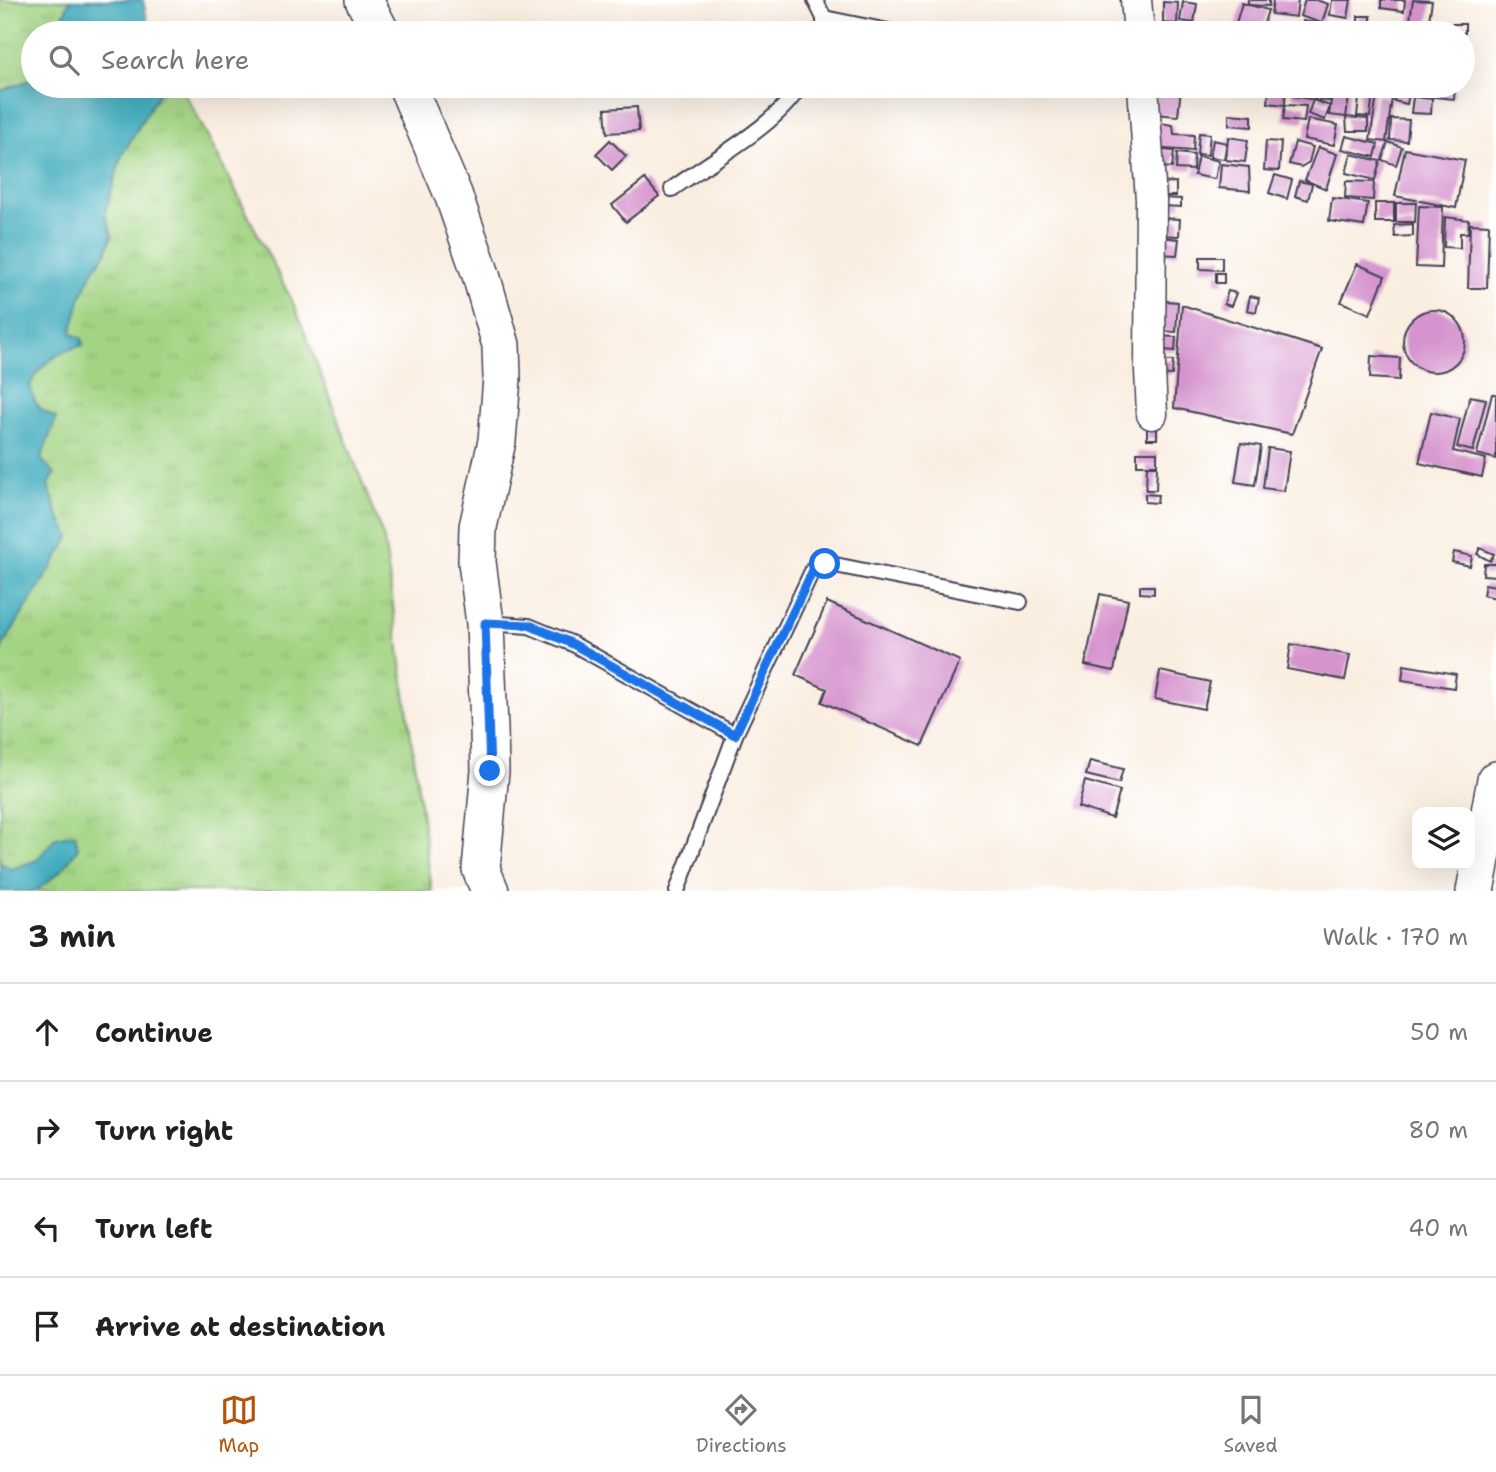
<!DOCTYPE html>
<html lang="en">
<head>
<meta charset="utf-8">
<style>
  :root { --surface:#fff; --page:#f6f6f6; --text:#202124; --muted:#757577; --line:#e0e0e0; --accent:#b45309 }
  body { margin:0; font-family:"Shantell Sans",sans-serif; background:var(--page); color:var(--text) }
  .controls { position:absolute; right:21px; bottom:21px; display:grid; overflow:hidden; border-radius:14px; box-shadow:0 7px 28px #0002 }
  .controls button { width:63px; height:63px; display:grid; place-items:center; padding:0; border:0; border-bottom:2px solid var(--line); background:var(--surface); color:var(--text); font:35px sans-serif }
  .stop { position:absolute; width:21px; height:21px; margin:-16px; border:5px solid #1a73e8; border-radius:50%; background:#fff }
  .stop.end { background:#1a73e8; border-color:#fff; box-shadow:0 2px 7px #0008 }
  .list { margin:0; padding:0; list-style:none }
  h2 { display:flex; justify-content:space-between; align-items:center; height:91px; margin:0; padding:0 28px; font-size:30px }
  h2 small { font-size:23px; font-weight:400; color:var(--muted) }
  .list li { display:grid; grid-template-columns:46px 1fr auto; gap:21px; align-items:center; box-sizing:border-box; height:98px; padding:0 28px; border-top:2px solid var(--line) }
  .list b { display:block; font-size:26px; white-space:nowrap }
  .list em { font-size:23px; font-style:normal; color:var(--muted) }
  .icon { flex:none; width:38px; height:38px; fill:none; stroke:currentColor; stroke-width:2; stroke-linecap:round; stroke-linejoin:round }
  .map { position:relative; flex:none; width:1496px; height:891px; overflow:hidden }
  .search { position:absolute; background:var(--surface); box-shadow:0 7px 28px #0002; left:21px; right:21px; top:21px; height:77px; display:flex; align-items:center; gap:18px; box-sizing:border-box; padding:0 24px; border-radius:38px; color:var(--muted); font-size:26px }
  .sheet { height:483px; background:var(--surface) }
  nav { display:flex; justify-content:space-around; align-items:center; box-sizing:border-box; height:98px; border-top:2px solid var(--line); background:var(--surface); font-size:19px; color:var(--muted) }
  nav a { display:grid; justify-items:center; gap:4px }
  nav .on { color:var(--accent) }
  .map>svg:first-child { display:block }
  .grass { fill:url(#grass-tufts); stroke:#627b5f; stroke-width:2 }
  .water { fill:#3eabbd; stroke:#30667c; stroke-width:2 }
  .building { fill:#d694ce }
  .lines { fill:none; stroke-linecap:round; stroke-linejoin:round }
  .service-casing { stroke:#424154; stroke-width:18 }
  .minor-casing { stroke:#424154; stroke-width:33 }
  .tertiary-casing { stroke:#424154; stroke-width:40 }
  .service { stroke:#fff; stroke-width:14 }
  .minor { stroke:#fff; stroke-width:30 }
  .tertiary { stroke:#fff; stroke-width:37 }
  .route { stroke:#1a73e8; stroke-width:9 }
</style>
</head>
<body>
<div class="map">
<svg width="1496" height="891" viewBox="0 0 1496 891">
  <defs>
    <pattern id="grass-tufts" width="24" height="20" patternUnits="userSpaceOnUse" patternTransform="scale(1.75)"><rect width="24" height="20" fill="#a3d483"/><path d="M3 7l-1-3M5 7V3M7 7l1-3M15 17l-1-3M17 17v-4M19 17l1-3" fill="none" stroke="#8cb672"/></pattern>
  </defs>
  <rect width="100%" height="100%" fill="#fff"/>
  <filter id="ink" filterUnits="userSpaceOnUse"><feTurbulence type="fractalNoise" baseFrequency=".0143" numOctaves="2"/><feDisplacementMap in="SourceGraphic" scale="14" xChannelSelector="R" yChannelSelector="G"/><feConvolveMatrix kernelMatrix="1 2 1 2 8 2 1 2 1" color-interpolation-filters="sRGB"/></filter>
  <filter id="wash" filterUnits="userSpaceOnUse"><feTurbulence type="fractalNoise" baseFrequency=".00686" numOctaves="4" result="noise"/><feDisplacementMap in="SourceGraphic" scale="28" xChannelSelector="R" yChannelSelector="G"/><feGaussianBlur stdDeviation="1.57" result="paint"/><feColorMatrix in="noise" values="0 0 0 0 0 0 0 0 0 0 0 0 0 0 0 0 0 1.4 0 .05"/><feComposite in="paint" operator="in"/></filter>
  <g filter="url(#wash)">
    <rect width="100%" height="100%" fill="#faeee1"/>
    <!-- grass -->
    <path class="grass" d="M0 0H116L140 33H33V86H178L190 102 295 307 384 539 432 891H0Z"/>
    <!-- water -->
    <g class="water">
      <path d="M70 0H143L150 33H63L60 24Z"/>
      <path d="M33 79V86H163L122 155 105 212 112 235 106 253 94 269 81 297 71 333 82 339 83 345C57 352 43 362 30 385 35 405 37 409 56 418L41 459 55 474 48 485 58 515 70 537 2 647 0 656V91Z"/>
      <path d="M75 834 78 848 63 869 36 891H0V862L11 869 37 860 55 838Z"/>
    </g>
    <g id="blocks">
      <!-- building -->
      <g class="building">
        <path d="M1248 0H1269V6L1248 5Z"/>
        <path d="M1273 0H1298L1296 17 1271 14Z"/>
        <path d="M1305 0H1316L1328 4 1322 23 1300 16Z"/>
        <path d="M1332 0H1351L1348 18 1330 15Z"/>
        <path d="M1381 0H1405L1404 11 1381 8Z"/>
        <path d="M1413 0 1432 1 1427 33H1408Z"/>
        <path d="M1163 2 1178 3 1177 24 1163 23Z"/>
        <path d="M1183 2 1197 4 1194 23 1180 21Z"/>
        <path d="M1242 3 1268 10 1261 33H1233Z"/>
        <rect x="1358" y="16" width="13" height="16"/>
        <path d="M1303 21 1315 23 1314 33H1301Z"/>
        <path d="M1446 24H1465V33H1440V28H1446Z"/>
        <path d="M635 26 637 33H610L609 31Z"/>
        <path d="M1164 26 1179 28 1178 33H1163Z"/>
        <path d="M1273 26 1297 28V33H1273Z"/>
        <path d="M1156 86 1181 88 1178 116 1154 114Z"/>
        <path d="M1269 86H1286L1285 105 1268 103Z"/>
        <path d="M1293 86H1319L1316 100 1292 96Z"/>
        <path d="M1321 86 1332 87 1329 101 1319 100Z"/>
        <path d="M1333 86 1350 89 1346 117 1329 115Z"/>
        <path d="M1397 86H1411L1407 104 1394 101Z"/>
        <path d="M1416 86H1455L1454 99 1415 95Z"/>
        <path d="M1360 90 1373 92 1370 117 1357 116Z"/>
        <path d="M1377 95 1392 98 1386 142 1370 140Z"/>
        <path d="M1413 97 1432 99 1431 114 1411 113Z"/>
        <path d="M1313 100 1330 106 1325 120 1308 114Z"/>
        <path d="M1285 105 1306 106 1304 122 1283 120Z"/>
        <path d="M637 107 639 131 607 133 605 109Z"/>
        <path d="M1229 114 1252 116V127L1229 125Z"/>
        <path d="M1346 117 1368 119V131H1347Z"/>
        <path d="M1308 119 1338 125 1334 145 1304 139Z"/>
        <path d="M1391 119 1409 120 1407 141 1390 140Z"/>
        <path d="M1153 122 1173 125 1174 134 1194 135 1193 151 1150 148Z"/>
        <path d="M1199 133 1210 134 1208 155 1197 154Z"/>
        <path d="M1346 136 1378 144 1375 157 1342 149Z"/>
        <path d="M1228 137 1248 140 1245 162 1226 160Z"/>
        <path d="M610 140 626 156 612 170 596 154Z"/>
        <path d="M1213 140 1227 143 1224 159 1210 157Z"/>
        <path d="M1266 141 1281 142 1279 171 1264 170Z"/>
        <path d="M1295 142 1313 147 1309 162 1301 167 1289 164Z"/>
        <path d="M1388 142 1402 147 1396 165 1382 160Z"/>
        <path d="M1318 147 1337 154 1326 189 1305 180Z"/>
        <path d="M1154 149 1174 151 1172 168 1153 166Z"/>
        <path d="M1405 149 1465 160 1456 208 1395 196Z"/>
        <path d="M1177 153 1194 155 1193 170 1176 169Z"/>
        <path d="M1351 154 1380 161 1375 180 1346 173Z"/>
        <path d="M1198 156 1219 161 1215 179 1194 175Z"/>
        <path d="M1221 164 1249 167 1250 191 1219 188Z"/>
        <path d="M1275 175 1292 180 1287 199 1269 193Z"/>
        <path d="M645 179 659 196 626 222 612 205Z"/>
        <path d="M1299 181 1312 184 1308 200 1295 196Z"/>
        <path d="M1346 181 1374 182 1373 200 1345 198Z"/>
        <path d="M1176 182V196H1160V183Z"/>
        <path d="M1162 198 1181 199V207L1162 206Z"/>
        <path d="M1332 198 1368 203 1364 226 1329 221Z"/>
        <rect x="1375" y="203" width="19" height="19"/>
        <path d="M1396 203H1416L1415 222H1396Z"/>
        <path d="M1419 206 1443 207 1441 268 1416 267Z"/>
        <path d="M1445 217 1469 220 1468 233H1460V248L1444 247Z"/>
        <path d="M1158 218 1180 219 1179 236 1157 235Z"/>
        <path d="M1413 224V236L1395 237 1394 225Z"/>
        <path d="M1470 224 1489 225 1487 288H1468Z"/>
        <path d="M1159 237 1179 239 1177 255 1157 254Z"/>
        <path d="M1200 257H1222V270L1200 269Z"/>
        <path d="M1357 264 1385 276 1370 314 1341 302Z"/>
        <rect x="1216" y="273" width="8" height="10"/>
        <path d="M1228 291 1236 293 1231 306 1224 304Z"/>
        <path d="M1250 296 1259 298 1256 312 1247 310Z"/>
        <path d="M1153 300 1178 302 1176 332 1151 330Z"/>
        <path d="M1182 305 1322 349 1292 434 1174 408Z"/>
        <circle cx="1434" cy="341" r="31"/>
        <path d="M1154 336 1176 337 1175 351 1153 349Z"/>
        <path d="M1371 356 1400 358 1399 380 1370 378Z"/>
        <path d="M1153 360 1173 361 1172 375 1153 374Z"/>
        <path d="M1492 394H1496V459L1477 454Z"/>
        <path d="M1470 396 1486 399 1473 451 1457 447Z"/>
        <path d="M1431 412 1460 419 1453 451 1486 459 1482 477 1419 463Z"/>
        <rect x="1147" y="422" width="10" height="17"/>
        <path d="M1241 443 1261 446 1255 485 1235 482Z"/>
        <path d="M1268 448 1290 451 1284 491 1263 488Z"/>
        <rect x="1137" y="452" width="20" height="13"/>
        <path d="M1147 466H1157L1156 490H1146Z"/>
        <path d="M1145 494 1158 495 1157 503 1145 502Z"/>
        <path d="M1480 548 1494 554 1490 561 1477 554Z"/>
        <path d="M1454 552 1472 556 1470 566 1452 562Z"/>
        <path d="M1484 564H1496V576L1483 575Z"/>
        <path d="M1485 584 1496 586V598L1483 595Z"/>
        <path d="M1140 586H1154V594L1140 593Z"/>
        <path d="M1100 594 1128 600 1114 671 1085 665Z"/>
        <path d="M827 602 960 661 922 746 822 702 827 689 795 675Z"/>
        <path d="M1291 644 1350 655 1345 680 1287 669Z"/>
        <path d="M1404 665 1456 674 1454 688 1402 680Z"/>
        <path d="M1160 671 1210 682 1204 709 1155 699Z"/>
        <path d="M1090 761 1123 769 1119 783 1086 775Z"/>
        <path d="M1085 781 1120 791 1112 818 1078 807Z"/>
      </g>
    </g>
  </g>
  <g filter="url(#ink)">
    <use href="#blocks" fill-opacity="0" stroke="#424154" stroke-width="2"/>
    <g class="lines">
      <defs>
        <g id="service">
          <path d="M815 0 824 18V33"/>
          <path d="M824 18 898 33"/>
          <path d="M672 189C711 160 775 127 800 86"/>
          <path d="M486 623 529 626 573 644 735 735 677 891"/>
          <path d="M735 735 814 567 825 563 1020 602"/>
        </g>
        <g id="minor">
          <path d="M1136 0 1139 33"/>
          <path d="M1143 86 1151 200 1150 370 1152 414"/>
        </g>
        <g id="tertiary">
          <path d="M364 0 381 33"/>
          <path d="M407 86 453 194 481 275 501 345 502 378 497 441 478 527 477 562 485 623 489 729 490 771 481 869 490 891"/>
          <path d="M1475 891 1496 780"/>
        </g>
      </defs>
      <!-- service casing -->
      <use href="#service" class="service-casing"/>
      <!-- minor casing -->
      <use href="#minor" class="minor-casing"/>
      <!-- tertiary casing -->
      <use href="#tertiary" class="tertiary-casing"/>
      <!-- service -->
      <use href="#service" class="service"/>
      <!-- minor -->
      <use href="#minor" class="minor"/>
      <!-- tertiary -->
      <use href="#tertiary" class="tertiary"/>
    </g>
  </g>
  <g class="lines" filter="url(#ink)">
    <!-- route -->
    <path class="route" d="M490 771 485 623 529 625 573 644 735 735 814 568 825 564"/>
  </g>
</svg>
<div class="controls">
<button><svg class="icon" aria-label="layers" viewBox="0 0 24 24"><path d="M12 4l9 5-9 5-9-5zM3 14l9 5 9-5"/></svg></button>
</div>
<div class="stop" style="left:825px;top:564px"></div>
<div class="stop end" style="left:490px;top:771px"></div>
<div class="search"><svg class="icon" aria-label="search" viewBox="0 0 24 24"><circle cx="10" cy="10" r="6"/><path d="M15 15l6 6"/></svg>Search here</div>
</div>
<section class="sheet">
<h2>3 min<small>Walk · 170 m</small></h2>
<ul class="list">
<li><svg class="icon" aria-label="ahead" viewBox="0 0 24 24"><path d="M12 20V5M6 11l6-6 6 6"/></svg><div><b>Continue</b></div><em>50 m</em></li>
<li><svg class="icon" aria-label="right" viewBox="0 0 24 24"><path d="M7 20v-9h11M14 6l5 5-5 5"/></svg><div><b>Turn right</b></div><em>80 m</em></li>
<li><svg class="icon" aria-label="left" viewBox="0 0 24 24"><path d="M17 20v-9H6M10 6l-5 5 5 5"/></svg><div><b>Turn left</b></div><em>40 m</em></li>
<li><svg class="icon" aria-label="arrive" viewBox="0 0 24 24"><path d="M6 21V4h12l-3 4 3 4H6"/></svg><div><b>Arrive at destination</b></div></li>
</ul>
</section>
<nav>
<a class="on"><svg class="icon" aria-label="map" viewBox="0 0 24 24"><path d="M3 6l6-2 6 2 6-2v14l-6 2-6-2-6 2zM9 4v14M15 6v14"/></svg>Map</a>
<a><svg class="icon" aria-label="directions" viewBox="0 0 24 24"><path d="M12 3l9 9-9 9-9-9zM9 14v-3h6M13 9l2 2-2 2"/></svg>Directions</a>
<a><svg class="icon" aria-label="saved" viewBox="0 0 24 24"><path d="M7 4h10v16l-5-4-5 4z"/></svg>Saved</a>
</nav>
</body>
</html>
